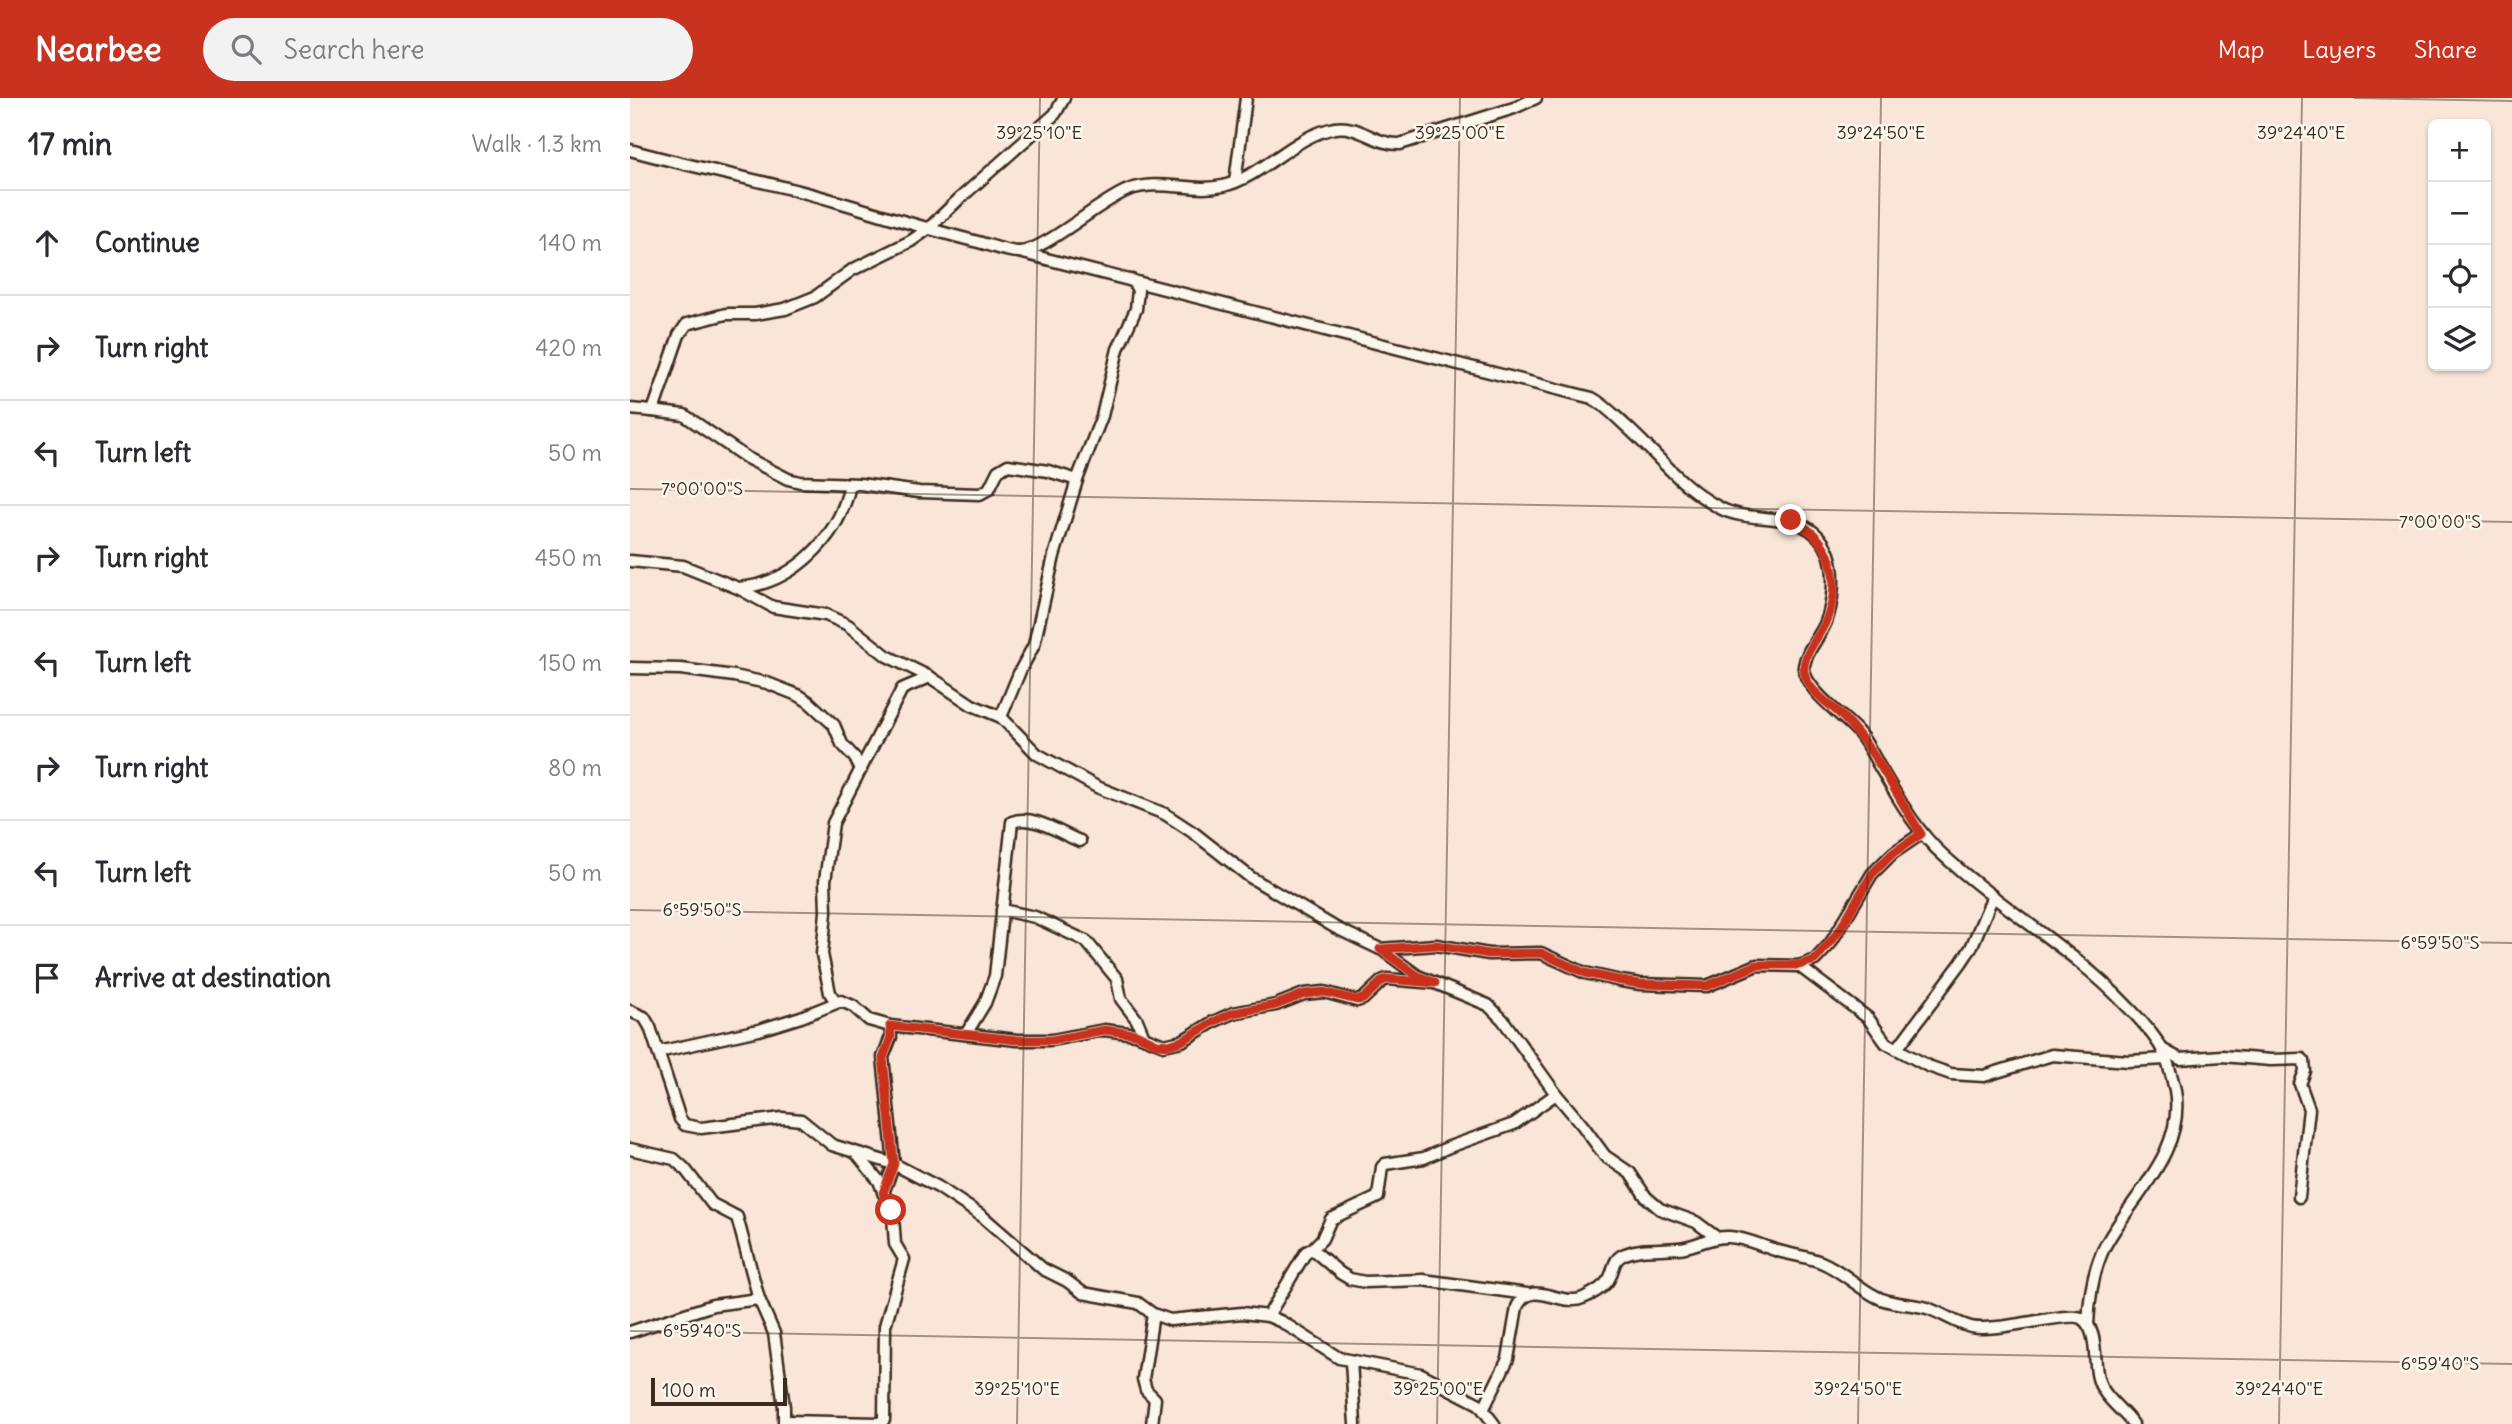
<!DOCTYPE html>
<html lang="en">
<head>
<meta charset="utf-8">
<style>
  :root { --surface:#fff; --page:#f2f2f3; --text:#2b2b33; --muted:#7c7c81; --line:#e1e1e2; --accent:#c8321e }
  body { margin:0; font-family:Delius,sans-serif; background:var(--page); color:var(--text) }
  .controls { position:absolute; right:21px; top:21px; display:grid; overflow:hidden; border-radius:10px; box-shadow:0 2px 5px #0004 }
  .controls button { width:63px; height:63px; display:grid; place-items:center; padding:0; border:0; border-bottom:2px solid var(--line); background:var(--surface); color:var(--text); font:35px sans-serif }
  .scale { position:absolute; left:21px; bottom:18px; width:136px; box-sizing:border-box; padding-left:7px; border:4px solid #3b2a1e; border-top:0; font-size:19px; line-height:24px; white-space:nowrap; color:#3b2a1e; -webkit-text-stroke:5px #fbf7ec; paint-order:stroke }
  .stop { position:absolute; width:21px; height:21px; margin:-16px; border:5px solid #c8321e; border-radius:50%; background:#fff }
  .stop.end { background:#c8321e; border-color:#fff; box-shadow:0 2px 7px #0008 }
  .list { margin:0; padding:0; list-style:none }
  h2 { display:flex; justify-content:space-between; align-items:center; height:91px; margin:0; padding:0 28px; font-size:30px }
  h2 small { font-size:23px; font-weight:400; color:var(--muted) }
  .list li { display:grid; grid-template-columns:46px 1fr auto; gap:21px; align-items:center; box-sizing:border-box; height:105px; padding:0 28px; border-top:2px solid var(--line) }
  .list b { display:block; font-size:26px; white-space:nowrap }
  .list em { font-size:23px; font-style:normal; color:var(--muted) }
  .icon { flex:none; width:38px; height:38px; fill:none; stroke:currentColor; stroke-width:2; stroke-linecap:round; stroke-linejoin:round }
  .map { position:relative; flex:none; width:1882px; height:1326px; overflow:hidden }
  header { display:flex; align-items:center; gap:42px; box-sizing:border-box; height:98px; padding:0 35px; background:var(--accent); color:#fff }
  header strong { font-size:33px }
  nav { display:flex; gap:38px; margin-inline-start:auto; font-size:24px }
  .search { width:490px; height:63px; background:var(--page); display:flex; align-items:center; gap:18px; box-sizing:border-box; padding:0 24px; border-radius:38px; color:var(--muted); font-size:26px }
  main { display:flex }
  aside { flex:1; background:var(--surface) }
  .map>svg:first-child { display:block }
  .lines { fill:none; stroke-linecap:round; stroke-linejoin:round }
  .minor-casing { stroke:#3b2a1e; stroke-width:15 }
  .minor { stroke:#fbf7ec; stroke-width:10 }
  .route { stroke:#c8321e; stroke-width:9 }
  .ticks { fill:none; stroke:#3b2a1e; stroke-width:2; stroke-opacity:0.45 }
  .ticks-label { font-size:18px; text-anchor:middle; fill:#3b2a1e; stroke:#fbf7ec; stroke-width:5; stroke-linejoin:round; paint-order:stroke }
</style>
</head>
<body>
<header>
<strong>Nearbee</strong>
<div class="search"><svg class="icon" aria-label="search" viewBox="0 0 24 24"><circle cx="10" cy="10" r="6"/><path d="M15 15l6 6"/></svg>Search here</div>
<nav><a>Map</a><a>Layers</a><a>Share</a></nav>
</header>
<main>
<aside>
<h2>17 min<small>Walk · 1.3 km</small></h2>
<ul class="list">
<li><svg class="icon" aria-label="ahead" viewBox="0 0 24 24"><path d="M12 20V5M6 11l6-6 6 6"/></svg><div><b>Continue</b></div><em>140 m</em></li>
<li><svg class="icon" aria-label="right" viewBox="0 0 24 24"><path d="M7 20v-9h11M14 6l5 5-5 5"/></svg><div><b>Turn right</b></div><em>420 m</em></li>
<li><svg class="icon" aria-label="left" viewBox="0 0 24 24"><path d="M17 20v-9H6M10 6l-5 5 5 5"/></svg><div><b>Turn left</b></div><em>50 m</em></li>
<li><svg class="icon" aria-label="right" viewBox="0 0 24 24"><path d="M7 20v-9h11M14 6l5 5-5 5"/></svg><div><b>Turn right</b></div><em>450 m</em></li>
<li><svg class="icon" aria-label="left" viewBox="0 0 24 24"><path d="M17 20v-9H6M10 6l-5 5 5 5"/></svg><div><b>Turn left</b></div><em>150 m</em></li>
<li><svg class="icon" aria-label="right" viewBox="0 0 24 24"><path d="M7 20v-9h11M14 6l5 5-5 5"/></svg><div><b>Turn right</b></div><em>80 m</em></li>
<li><svg class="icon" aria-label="left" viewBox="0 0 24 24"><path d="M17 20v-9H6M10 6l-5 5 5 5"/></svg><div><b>Turn left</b></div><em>50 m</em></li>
<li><svg class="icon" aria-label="arrive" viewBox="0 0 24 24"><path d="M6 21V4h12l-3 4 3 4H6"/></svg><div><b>Arrive at destination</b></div></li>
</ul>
</aside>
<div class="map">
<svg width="1882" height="1326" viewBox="0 0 1882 1326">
  <rect width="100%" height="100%" fill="#f9e6d8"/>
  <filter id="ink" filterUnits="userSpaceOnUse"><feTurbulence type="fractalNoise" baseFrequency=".0143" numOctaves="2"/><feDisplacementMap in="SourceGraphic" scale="14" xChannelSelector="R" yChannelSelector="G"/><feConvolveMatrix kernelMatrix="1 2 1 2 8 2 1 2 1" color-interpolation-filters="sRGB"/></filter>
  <g filter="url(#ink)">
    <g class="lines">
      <defs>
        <g id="minor">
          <path d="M0 52C68 71 138 83 205 103 253 117 300 132 348 144 360 147 376 154 389 154 413 154 471 102 498 92 529 80 562 95 593 88 634 78 663 38 705 30 729 26 745 47 770 46L884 10 906 0"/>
          <path d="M605 84 616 0"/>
          <path d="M389 154 962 300C975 307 985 318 996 328 1027 356 1052 390 1090 410 1125 429 1180 407 1199 456 1206 475 1203 505 1196 524 1190 539 1176 552 1174 568 1171 589 1215 619 1228 634 1236 643 1242 655 1248 666 1267 698 1285 732 1313 757 1371 811 1441 849 1496 907 1509 920 1523 935 1532 951 1538 963 1542 979 1545 992 1556 1054 1501 1099 1475 1148 1463 1172 1459 1200 1458 1227"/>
          <path d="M0 311 22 313 24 310 49 237 57 226 96 216H125L155 211 185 199 222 172 281 143 298 131 328 102 425 16 434 0"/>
          <path d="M22 313 54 317 117 360 158 381 170 384 230 386 289 394 350 396 359 391 368 373 378 367 418 373 447 382"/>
          <path d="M0 463 53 468 108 490 143 509 196 517 218 527 257 558 300 579 342 607 371 619 407 656 467 689 535 716 564 735 620 779 706 830 750 851 806 847 859 856 911 855 955 875 991 883 1010 886 1077 888 1127 867 1169 868 1185 862 1200 846 1242 776 1263 755 1291 736"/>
          <path d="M108 490C163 486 210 439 220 386"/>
          <path d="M0 570 51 571 104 578 137 585 170 598 179 604 204 627 212 646 225 660 231 672"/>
          <path d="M371 619 390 573 404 547 424 458 447 382 472 318 488 251 506 211 508 192 502 182"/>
          <path d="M372 812 405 819 456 843 487 881 491 901 507 922 514 939"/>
          <path d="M751 851 788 878 858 907 873 922 926 996 953 1028 975 1058 1000 1075 1016 1099 1030 1111 1066 1124 1086 1139"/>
          <path d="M1169 868 1238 920 1256 945 1298 968 1321 976 1354 978 1422 957 1498 963 1536 961"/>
          <path d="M206 904 200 895 192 856 196 814 195 783 203 725 272 591 300 579"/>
          <path d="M0 913 14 919 20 929 50 1021 55 1027 71 1030 152 1020 171 1022 202 1047 264 1066 308 1089 352 1118 413 1171 437 1183 453 1195 508 1205 523 1216 540 1222 612 1215 638 1218 652 1224 709 1260 791 1276 849 1306 864 1326"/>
          <path d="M336 936 355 905 365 878 382 724C404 716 429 735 450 743"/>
          <path d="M1267 951 1331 865 1341 850 1363 798"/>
          <path d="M1532 951 1550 961 1592 958 1641 962 1672 961 1674 963 1675 973 1670 986 1679 1011 1669 1099"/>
          <path d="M28 954 129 932 171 919 211 903 223 908 239 922 260 928 387 942H422L474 932 506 936 534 947 552 943 583 924 603 915 646 907 674 896 694 894 727 903 733 901 752 883 757 881 805 885"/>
          <path d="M0 1051 44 1061 55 1071 82 1106 107 1119 129 1201 144 1235 154 1309V1326"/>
          <path d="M253 1095 264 1066 253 959 261 939 260 928"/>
          <path d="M682 1151 692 1141 701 1121 748 1099 752 1069 755 1066 794 1060 819 1049 884 1026 926 996"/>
          <path d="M638 1218 676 1154 682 1151 710 1175 720 1181 735 1184 793 1182 897 1196"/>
          <path d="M0 1234 83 1207 129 1201"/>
          <path d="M721 1263 725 1326"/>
          <path d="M854 1310 878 1261 887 1209C901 1179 931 1210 953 1200 962 1196 974 1190 979 1181 985 1171 982 1161 995 1156 1012 1149 1030 1152 1048 1150 1066 1149 1079 1138 1099 1139 1116 1140 1129 1147 1145 1152 1160 1157 1176 1158 1191 1164 1211 1172 1226 1188 1245 1198 1260 1207 1280 1205 1297 1210 1312 1215 1325 1225 1341 1229 1366 1235 1438 1213 1451 1220 1469 1231 1463 1263 1468 1280 1472 1298 1492 1311 1503 1326"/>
          <path d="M155 1323 249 1325 254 1322 255 1228 274 1161 265 1146 263 1118 249 1083 226 1055"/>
          <path d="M522 1326 525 1301 516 1292 513 1281 523 1216"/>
        </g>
      </defs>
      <!-- minor casing -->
      <use href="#minor" class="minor-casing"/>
      <!-- minor -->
      <use href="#minor" class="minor"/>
    </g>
  </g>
  <g class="lines" filter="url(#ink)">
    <!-- route -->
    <path class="route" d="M261 1112 253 1095 264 1066 253 960 261 939 260 928 387 942H422L474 932 506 936 527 946 539 947 552 943 583 924 603 915 646 907 674 896 694 894 727 902 733 901 752 883 757 881 805 885 788 878 750 851 806 847 859 856 911 855 955 875 992 883 1010 886 1077 888 1127 867H1169L1185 862 1209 833 1242 776 1263 755 1291 736C1266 696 1245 651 1211 617 1200 606 1180 594 1175 578 1169 560 1188 541 1195 525 1213 485 1204 440 1161 422"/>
  </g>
  <!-- ticks -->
  <path class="ticks" d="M1724 0 1882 3M0 391 1882 424M0 812 1882 845M0 1233 1882 1266M387 1326 410 0M807 1326 830 0M1228 1326 1251 0M1649 1326 1672 0"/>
  <g class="ticks-label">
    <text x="409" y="41">39°25'10"E</text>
    <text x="830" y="41">39°25'00"E</text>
    <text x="1251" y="41">39°24'50"E</text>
    <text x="1671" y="41">39°24'40"E</text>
    <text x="72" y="397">7°00'00"S</text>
    <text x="1810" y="430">7°00'00"S</text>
    <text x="72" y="818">6°59'50"S</text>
    <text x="1810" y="851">6°59'50"S</text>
    <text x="72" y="1239">6°59'40"S</text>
    <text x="1810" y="1272">6°59'40"S</text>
    <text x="387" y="1297">39°25'10"E</text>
    <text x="808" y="1297">39°25'00"E</text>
    <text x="1228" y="1297">39°24'50"E</text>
    <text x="1649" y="1297">39°24'40"E</text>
  </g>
</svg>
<div class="controls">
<button>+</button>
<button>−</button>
<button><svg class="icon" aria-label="locate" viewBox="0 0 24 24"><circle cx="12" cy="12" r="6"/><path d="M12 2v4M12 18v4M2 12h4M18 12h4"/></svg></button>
<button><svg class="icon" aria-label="layers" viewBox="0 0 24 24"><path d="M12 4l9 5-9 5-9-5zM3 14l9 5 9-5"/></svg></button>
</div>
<div class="scale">100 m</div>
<div class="stop" style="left:261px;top:1112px"></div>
<div class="stop end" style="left:1161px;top:422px"></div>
</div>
</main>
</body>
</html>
